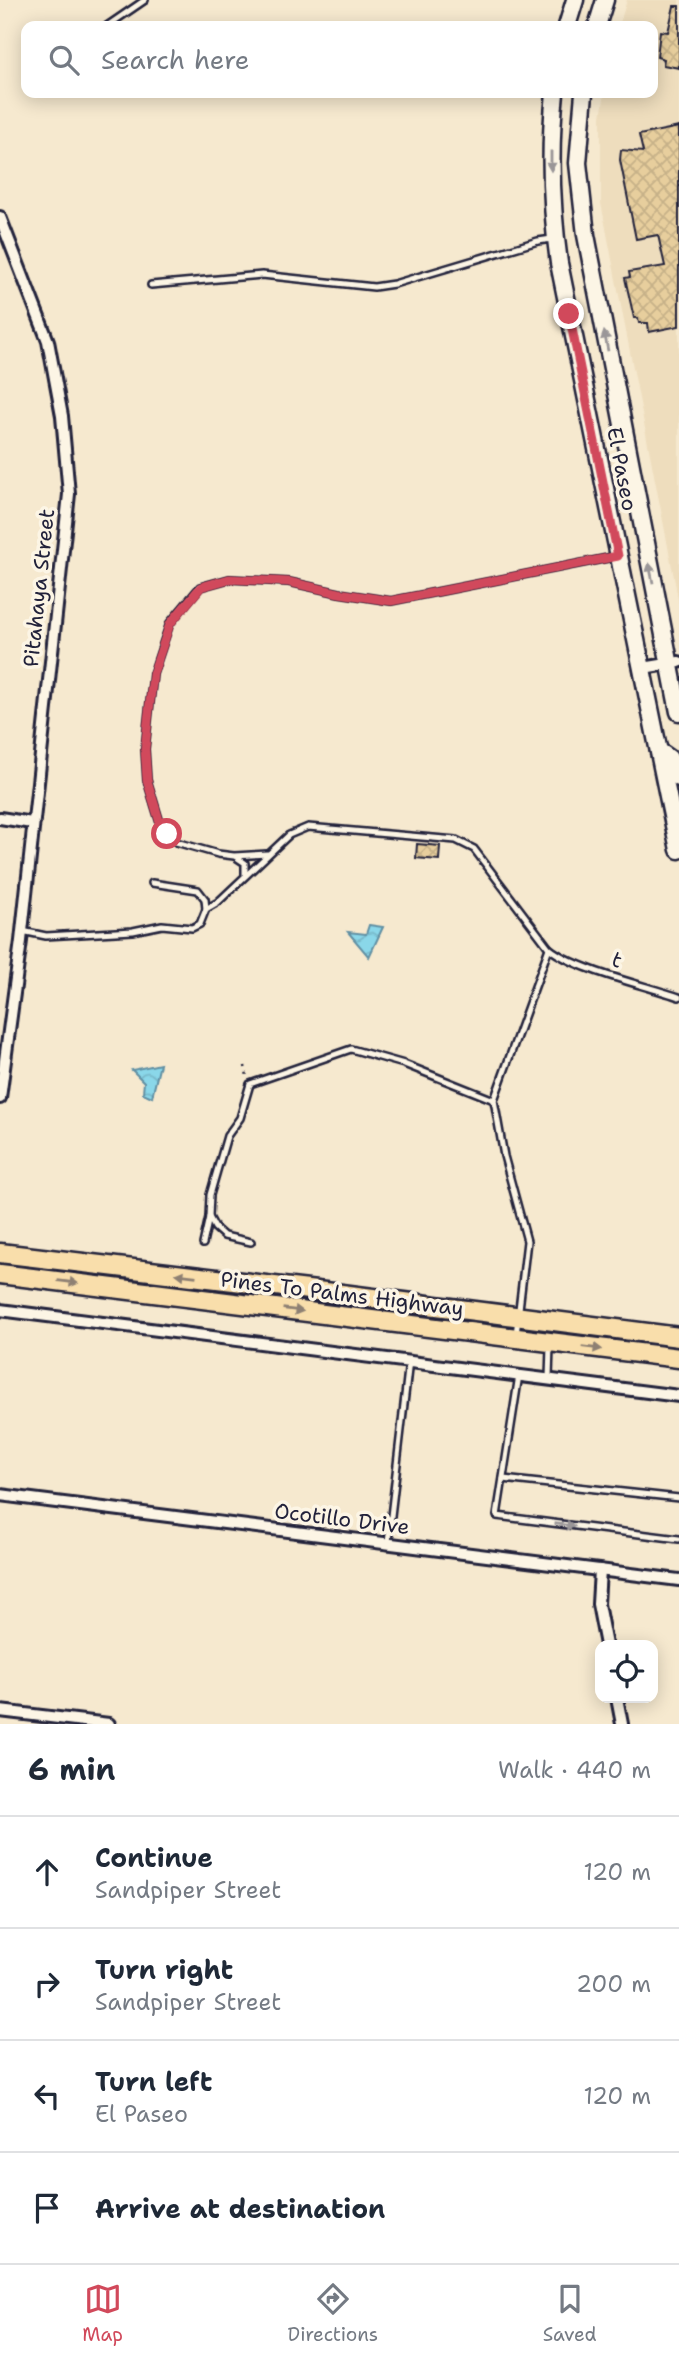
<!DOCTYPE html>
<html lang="en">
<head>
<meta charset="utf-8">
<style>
  :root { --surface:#fff; --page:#f2f2f3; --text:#1f2937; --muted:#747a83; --line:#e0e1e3; --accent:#d1495b }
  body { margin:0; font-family:"Shantell Sans",sans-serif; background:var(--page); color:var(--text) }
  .controls { position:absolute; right:21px; bottom:21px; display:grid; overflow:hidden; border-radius:14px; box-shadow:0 4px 18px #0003 }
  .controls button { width:63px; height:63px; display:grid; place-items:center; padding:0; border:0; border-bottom:2px solid var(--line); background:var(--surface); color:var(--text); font:35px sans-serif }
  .stop { position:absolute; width:21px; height:21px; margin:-16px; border:5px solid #d1495b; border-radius:50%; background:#fff }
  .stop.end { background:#d1495b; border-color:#fff; box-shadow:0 2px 7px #0008 }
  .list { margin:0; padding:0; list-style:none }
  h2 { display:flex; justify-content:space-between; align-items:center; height:91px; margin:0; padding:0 28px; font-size:30px }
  h2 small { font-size:23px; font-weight:400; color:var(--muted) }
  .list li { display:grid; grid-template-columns:46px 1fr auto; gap:21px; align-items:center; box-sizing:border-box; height:112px; padding:0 28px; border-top:2px solid var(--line) }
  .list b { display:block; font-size:26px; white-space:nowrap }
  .list p { margin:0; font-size:23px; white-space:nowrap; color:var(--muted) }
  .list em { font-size:23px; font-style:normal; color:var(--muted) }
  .icon { flex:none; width:38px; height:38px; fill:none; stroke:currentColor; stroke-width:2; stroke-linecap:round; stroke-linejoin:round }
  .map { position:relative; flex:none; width:679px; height:1724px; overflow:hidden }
  .search { position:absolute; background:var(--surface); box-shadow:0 4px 18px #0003; left:21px; right:21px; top:21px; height:77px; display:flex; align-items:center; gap:18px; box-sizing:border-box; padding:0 24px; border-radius:14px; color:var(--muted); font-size:26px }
  .sheet { height:539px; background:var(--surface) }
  nav { display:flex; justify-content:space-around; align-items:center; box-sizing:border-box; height:98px; border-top:2px solid var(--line); background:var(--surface); font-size:19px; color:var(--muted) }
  nav a { display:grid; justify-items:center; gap:4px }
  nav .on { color:var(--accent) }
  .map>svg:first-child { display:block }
  .built { fill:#eeddbd }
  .water { fill:url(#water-waves); stroke:#608fa3; stroke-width:2 }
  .building { fill:url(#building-cross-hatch); stroke:#22223b; stroke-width:2 }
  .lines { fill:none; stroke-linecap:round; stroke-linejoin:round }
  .lane-casing { stroke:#22223b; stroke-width:10 }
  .street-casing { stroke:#22223b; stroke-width:16 }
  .secondary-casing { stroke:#22223b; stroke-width:21 }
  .primary-casing { stroke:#22223b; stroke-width:23 }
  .path { stroke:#22223b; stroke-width:2.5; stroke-dasharray:2 5; stroke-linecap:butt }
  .lane { stroke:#fcf5e5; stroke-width:5 }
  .street { stroke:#fcf5e5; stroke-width:10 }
  .secondary { stroke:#fcf5e5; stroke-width:16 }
  .primary { stroke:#f9deab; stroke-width:18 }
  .oneway { fill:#9a9698 }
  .oneway2 { fill:#8e8073 }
  .route { stroke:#d1495b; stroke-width:9 }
  .labels { text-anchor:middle; stroke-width:7; stroke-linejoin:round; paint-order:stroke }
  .street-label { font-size:21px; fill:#22223b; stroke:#fcf5e5 }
</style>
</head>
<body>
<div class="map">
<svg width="679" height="1724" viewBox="0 0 679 1724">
  <defs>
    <pattern id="water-waves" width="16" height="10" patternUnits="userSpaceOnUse" patternTransform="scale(1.75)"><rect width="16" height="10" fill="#8ad7e9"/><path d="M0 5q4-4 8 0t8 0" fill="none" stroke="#77b8c9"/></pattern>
    <pattern id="building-cross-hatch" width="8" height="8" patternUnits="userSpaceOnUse" patternTransform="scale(1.75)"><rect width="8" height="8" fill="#e7ce9d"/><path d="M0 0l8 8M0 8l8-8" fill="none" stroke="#c6b188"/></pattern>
  </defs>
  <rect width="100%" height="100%" fill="#f6e9cf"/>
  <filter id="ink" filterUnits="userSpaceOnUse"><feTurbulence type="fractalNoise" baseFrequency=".0143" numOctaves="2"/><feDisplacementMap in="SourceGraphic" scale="14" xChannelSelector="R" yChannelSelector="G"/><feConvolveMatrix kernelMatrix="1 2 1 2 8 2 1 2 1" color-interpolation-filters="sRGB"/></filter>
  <g filter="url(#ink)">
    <!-- built -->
    <path class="built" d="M627 0H679V603L601 203V117L605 93H653V26H619Z"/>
    <!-- water -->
    <g class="water">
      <path d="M369 925 383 927 369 957 348 932 366 934Z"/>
      <path d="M160 1064 152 1097 143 1093 144 1082 132 1070Z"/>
    </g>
    <!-- building -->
    <g class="building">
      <path d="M674 6H679V68L663 65 664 59 657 57 660 31 668 32Z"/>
      <path d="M679 127V326L649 332 648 323H639L638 318H634L625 278 630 277 629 272 665 266 658 235 636 239 620 160 621 150 643 152 639 135Z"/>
      <path d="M417 844 440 846 439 860 416 858Z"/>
    </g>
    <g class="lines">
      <defs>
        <g id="lane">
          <path d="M107 26 145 0"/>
          <path d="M151 285 262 275 374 287 394 284 538 241 552 239"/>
          <path d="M267 854 234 856 218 854 176 842 161 826 147 780 145 749 153 674 170 623 200 587 229 579 289 582 339 593 391 601 618 556"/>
          <path d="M236 857 245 863V874"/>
          <path d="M152 883 198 890 205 899 206 909"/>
          <path d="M22 931 46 936 133 931 162 925 192 928 200 924 206 909 218 902 289 835 308 827 456 840 474 849 549 948 494 1100 504 1156 527 1241 516 1335"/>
          <path d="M549 948C576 970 644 985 679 997"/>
          <path d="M251 1242 224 1236 215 1228 209 1217 210 1195 227 1136 240 1118 250 1084 351 1049 404 1064 494 1100"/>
          <path d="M203 1244 209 1217"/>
          <path d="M519 1375 497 1516 679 1539"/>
          <path d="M549 1378 550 1346"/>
          <path d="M503 1479 679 1498"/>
          <path d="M388 1542 409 1361"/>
        </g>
        <g id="street">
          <path d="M0 217 48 341 62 416 69 494 21 941 0 1098"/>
          <path d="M643 668 679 662"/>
          <path d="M0 818 32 823"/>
          <path d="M0 1310 679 1396"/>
          <path d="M0 1495 679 1580"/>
          <path d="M600 1570 598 1604 606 1645"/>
          <path d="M617 1698 622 1724"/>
          <path d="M0 1711 109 1724"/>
        </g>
        <g id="secondary">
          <path d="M567 26 575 0"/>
          <path d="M597 26 605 0"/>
          <path d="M555 93C549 150 551 206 559 263L679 850"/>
          <path d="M584 93 578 163 586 235 679 712"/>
          <path d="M659 751 669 758 679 778"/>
        </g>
        <g id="primary">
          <path d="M0 1253 342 1294 679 1337"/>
          <path d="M0 1274 679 1358"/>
        </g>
      </defs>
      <!-- lane casing -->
      <use href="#lane" class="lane-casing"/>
      <!-- street casing -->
      <use href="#street" class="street-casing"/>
      <!-- secondary casing -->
      <use href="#secondary" class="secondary-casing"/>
      <!-- primary casing -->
      <use href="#primary" class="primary-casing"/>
      <!-- path -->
      <path class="path" d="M245 1066 247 1076"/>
      <!-- lane -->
      <use href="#lane" class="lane"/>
      <!-- street -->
      <use href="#street" class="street"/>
      <!-- secondary -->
      <use href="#secondary" class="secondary"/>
      <!-- primary -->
      <use href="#primary" class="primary"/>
    </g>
    <!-- one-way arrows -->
    <defs><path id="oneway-solid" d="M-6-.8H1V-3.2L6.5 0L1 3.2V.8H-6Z" transform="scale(1.75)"/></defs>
    <g class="oneway">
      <use href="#oneway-solid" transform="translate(551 161) rotate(90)"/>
      <use href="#oneway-solid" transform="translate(606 341) rotate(-101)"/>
      <use href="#oneway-solid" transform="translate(651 573) rotate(-101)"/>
      <use href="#oneway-solid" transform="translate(565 1525) rotate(7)"/>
    </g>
    <g class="oneway2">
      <use href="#oneway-solid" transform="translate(186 1275) rotate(-173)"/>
      <use href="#oneway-solid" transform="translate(68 1282) rotate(7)"/>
      <use href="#oneway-solid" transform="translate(293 1310) rotate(7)"/>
      <use href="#oneway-solid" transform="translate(592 1348) rotate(7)"/>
    </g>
  </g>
  <g class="lines" filter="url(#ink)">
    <!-- route -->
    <path class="route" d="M167 834 161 826 147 780 145 749 153 674 170 624 201 587 229 579 289 582 339 593 391 601 618 556 569 314"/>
  </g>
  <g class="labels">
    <!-- street labels -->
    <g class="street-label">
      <text transform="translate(622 469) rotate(79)" y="7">El Paseo</text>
      <text transform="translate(39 588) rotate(-84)" y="7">Pitahaya Street</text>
      <text transform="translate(617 960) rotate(18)" y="7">t</text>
      <text transform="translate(342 1294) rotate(7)" y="7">Pines To Palms Highway</text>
      <text transform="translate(342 1519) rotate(7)" y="7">Ocotillo Drive</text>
    </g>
  </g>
</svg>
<div class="controls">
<button><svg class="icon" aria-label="locate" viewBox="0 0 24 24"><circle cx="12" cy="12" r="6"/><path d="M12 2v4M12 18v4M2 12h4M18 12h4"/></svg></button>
</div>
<div class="stop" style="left:167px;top:834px"></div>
<div class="stop end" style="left:569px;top:314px"></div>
<div class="search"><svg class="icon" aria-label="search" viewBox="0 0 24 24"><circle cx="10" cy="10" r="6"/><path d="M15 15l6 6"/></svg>Search here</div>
</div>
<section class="sheet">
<h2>6 min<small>Walk · 440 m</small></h2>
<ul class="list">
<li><svg class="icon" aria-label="ahead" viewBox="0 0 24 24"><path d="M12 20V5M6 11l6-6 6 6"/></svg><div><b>Continue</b><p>Sandpiper Street</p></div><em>120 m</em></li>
<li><svg class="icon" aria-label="right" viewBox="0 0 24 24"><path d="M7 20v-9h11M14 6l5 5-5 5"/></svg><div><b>Turn right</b><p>Sandpiper Street</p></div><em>200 m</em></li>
<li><svg class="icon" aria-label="left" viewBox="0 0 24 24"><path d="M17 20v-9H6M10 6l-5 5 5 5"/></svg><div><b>Turn left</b><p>El Paseo</p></div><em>120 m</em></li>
<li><svg class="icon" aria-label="arrive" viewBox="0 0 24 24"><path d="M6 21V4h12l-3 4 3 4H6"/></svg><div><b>Arrive at destination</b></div></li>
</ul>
</section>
<nav>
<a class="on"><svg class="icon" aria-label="map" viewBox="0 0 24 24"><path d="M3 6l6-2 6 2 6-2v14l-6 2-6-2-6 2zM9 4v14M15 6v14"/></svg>Map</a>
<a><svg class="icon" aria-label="directions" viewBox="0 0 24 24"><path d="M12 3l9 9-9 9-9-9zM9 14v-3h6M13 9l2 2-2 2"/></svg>Directions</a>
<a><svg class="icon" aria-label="saved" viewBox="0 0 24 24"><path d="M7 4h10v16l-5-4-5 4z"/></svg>Saved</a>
</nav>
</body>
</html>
